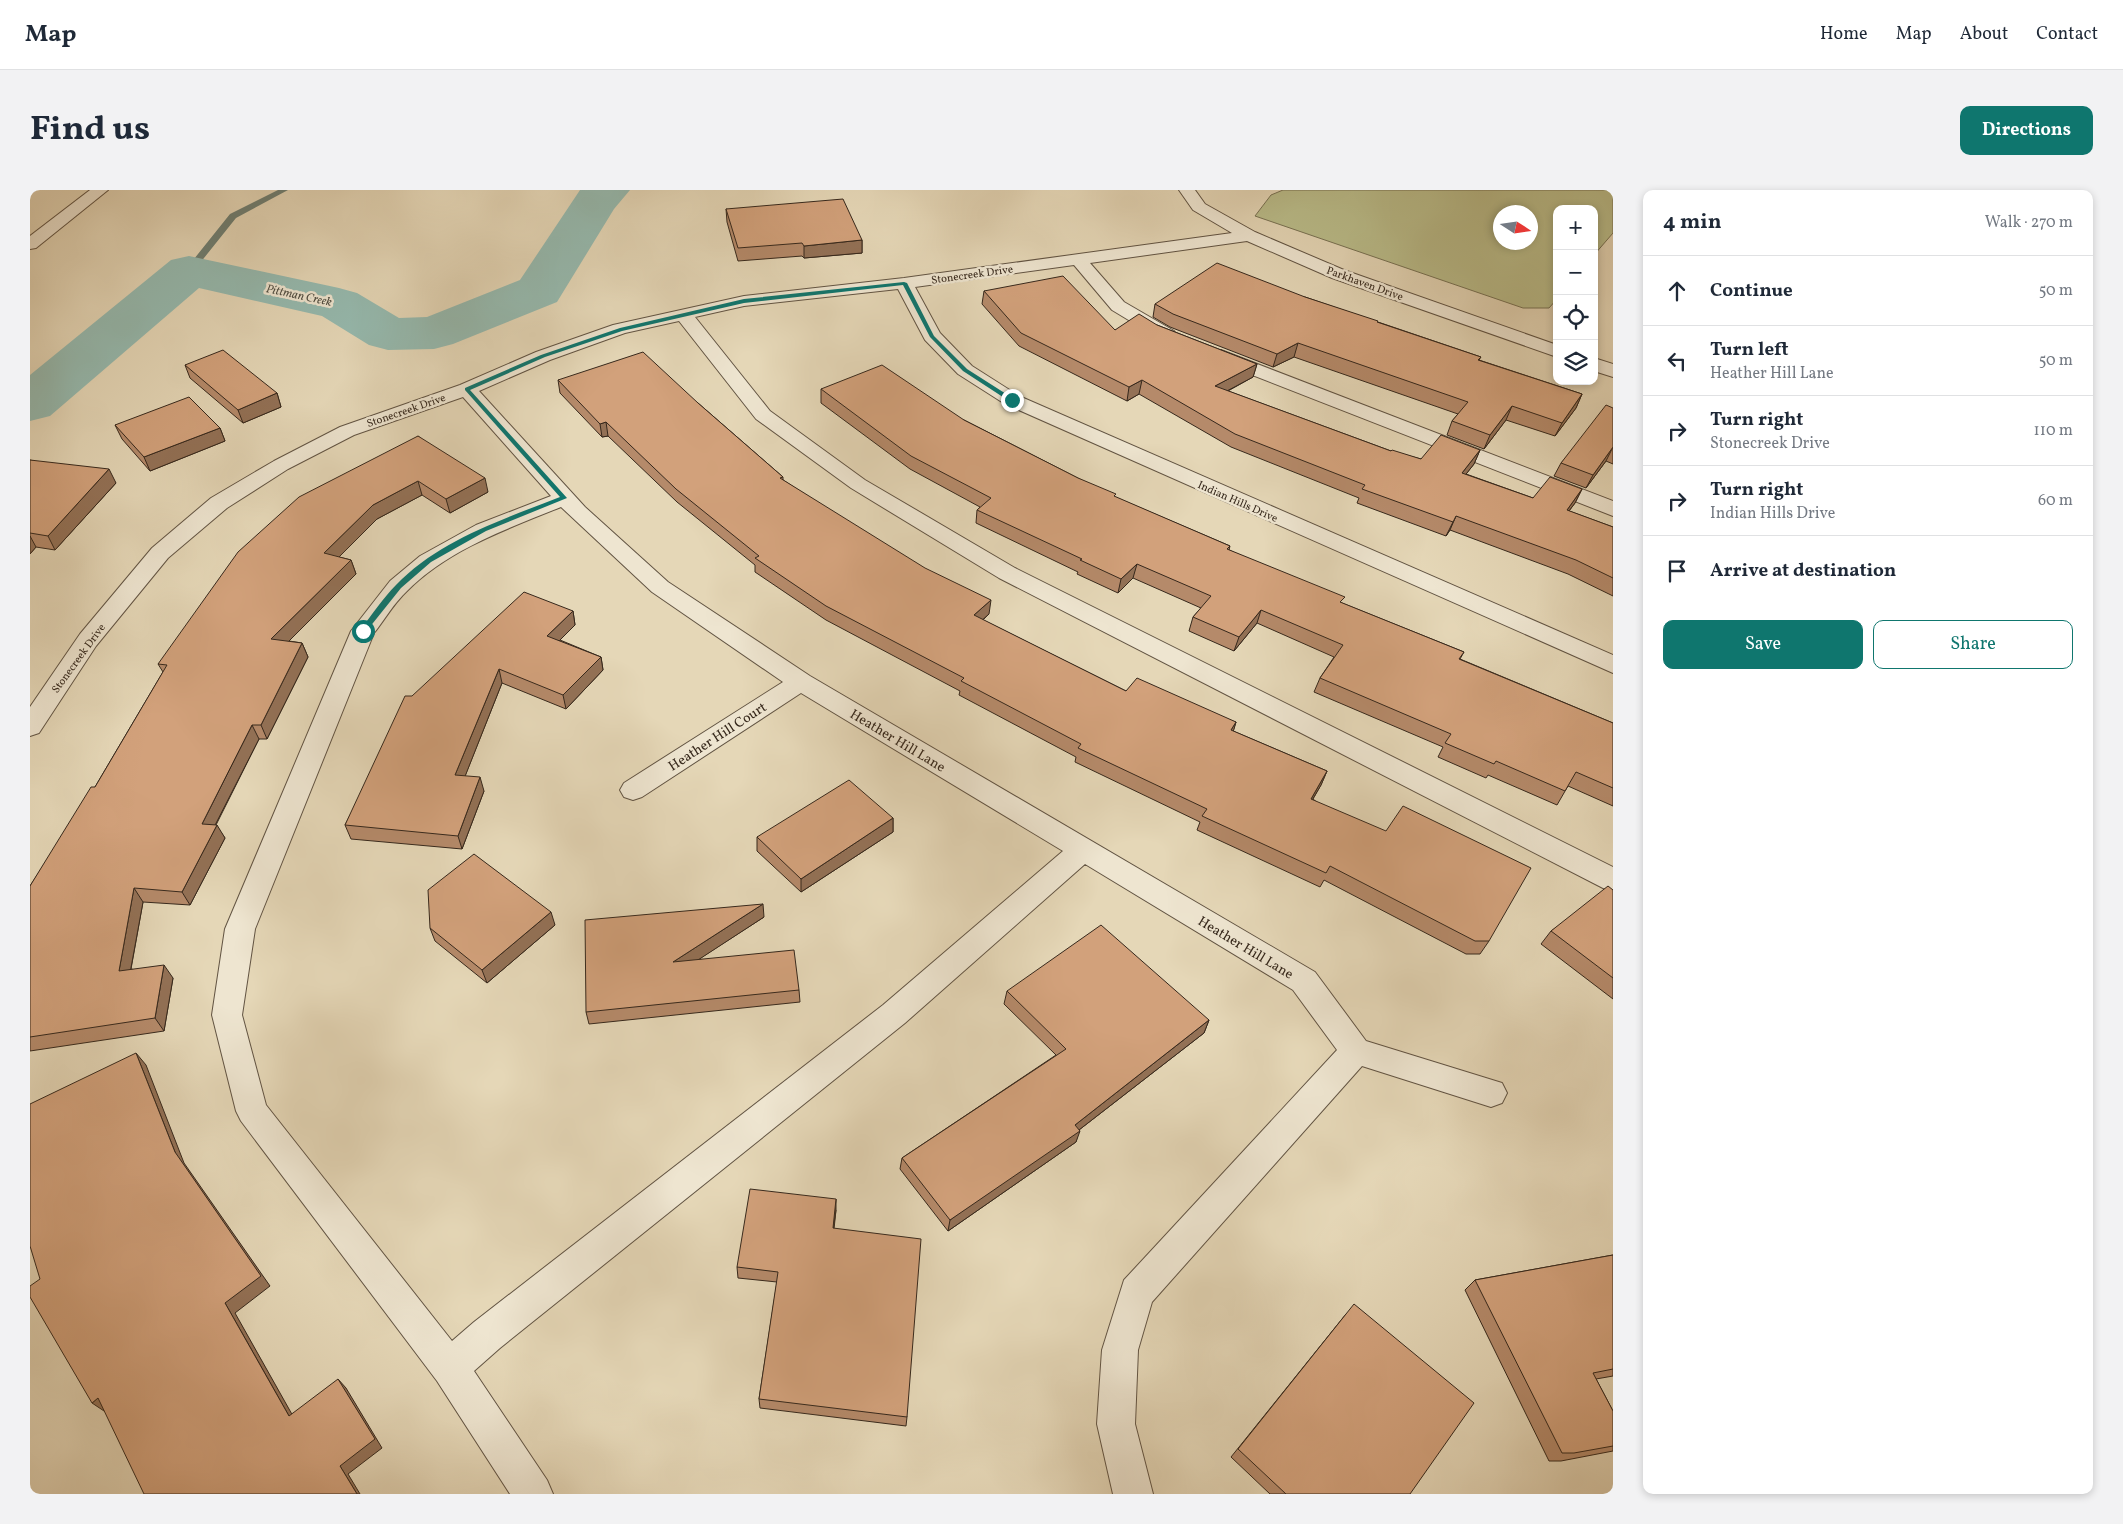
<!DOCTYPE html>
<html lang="en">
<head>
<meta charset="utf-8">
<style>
  :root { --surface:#fff; --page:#f2f2f3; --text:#1f2937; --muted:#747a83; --line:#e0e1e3; --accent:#0f766e }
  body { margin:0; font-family:Vollkorn,serif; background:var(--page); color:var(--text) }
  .controls { position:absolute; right:15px; top:15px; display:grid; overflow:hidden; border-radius:10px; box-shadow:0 2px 8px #0003 }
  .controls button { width:45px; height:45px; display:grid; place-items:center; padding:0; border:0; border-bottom:1px solid var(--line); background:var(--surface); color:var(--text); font:25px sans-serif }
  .compass { position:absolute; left:1463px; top:15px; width:45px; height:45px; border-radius:50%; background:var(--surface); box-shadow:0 2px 8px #0003; rotate:102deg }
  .stop { position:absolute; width:15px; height:15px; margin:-11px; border:4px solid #0f766e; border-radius:50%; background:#fff }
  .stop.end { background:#0f766e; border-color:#fff; box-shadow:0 1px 5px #0008 }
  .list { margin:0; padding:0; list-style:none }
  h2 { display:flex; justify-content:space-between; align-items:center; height:65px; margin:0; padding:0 20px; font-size:21px }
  h2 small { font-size:16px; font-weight:400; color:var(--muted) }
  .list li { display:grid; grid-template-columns:32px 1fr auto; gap:15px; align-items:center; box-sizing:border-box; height:70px; padding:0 20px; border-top:1px solid var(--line) }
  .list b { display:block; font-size:19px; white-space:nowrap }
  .list p { margin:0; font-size:16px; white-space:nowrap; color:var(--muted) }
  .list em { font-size:16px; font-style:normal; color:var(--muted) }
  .actions { display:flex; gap:10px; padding:15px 20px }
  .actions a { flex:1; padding:11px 0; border:1px solid var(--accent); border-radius:10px; text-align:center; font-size:18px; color:var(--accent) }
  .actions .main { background:var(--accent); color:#fff }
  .icon { flex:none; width:28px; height:28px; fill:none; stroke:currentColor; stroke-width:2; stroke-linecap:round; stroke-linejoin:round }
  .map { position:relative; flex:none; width:1583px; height:1304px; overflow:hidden; border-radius:10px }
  header { display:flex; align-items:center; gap:30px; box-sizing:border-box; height:70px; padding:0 25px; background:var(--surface); border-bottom:1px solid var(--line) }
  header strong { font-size:24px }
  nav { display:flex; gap:28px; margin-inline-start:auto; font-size:18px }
  .intro { display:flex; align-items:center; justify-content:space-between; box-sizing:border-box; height:120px; padding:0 30px }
  h1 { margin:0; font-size:35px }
  .button { padding:12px 22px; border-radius:10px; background:var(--accent); color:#fff; font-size:18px; font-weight:700 }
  main { display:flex; gap:30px; padding:0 30px }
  aside { flex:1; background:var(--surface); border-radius:10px; box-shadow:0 2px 8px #0003 }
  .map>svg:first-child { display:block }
  .green { fill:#babd8b; stroke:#787254; fill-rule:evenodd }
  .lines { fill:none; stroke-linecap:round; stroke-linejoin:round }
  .stream { fill:#708074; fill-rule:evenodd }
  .river { fill:#96baaf; fill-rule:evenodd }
  .minor-casing { stroke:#625443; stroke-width:2 }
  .minor { fill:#eee5d0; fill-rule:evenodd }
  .wall { fill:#b58a6a; stroke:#36281c }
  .shaded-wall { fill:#937156; stroke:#36281c }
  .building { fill:#d2a17b; stroke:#36281c }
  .route { fill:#0f766e }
  .labels { text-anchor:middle; stroke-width:5; stroke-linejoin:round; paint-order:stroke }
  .far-street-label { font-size:11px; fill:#36281c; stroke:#eee5d0 }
  .far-water-label { font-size:12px; font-style:italic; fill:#4e4c41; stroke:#eee5d0 }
  .street-label { font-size:14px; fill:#36281c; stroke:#eee5d0 }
</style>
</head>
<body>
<header>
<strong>Map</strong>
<nav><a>Home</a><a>Map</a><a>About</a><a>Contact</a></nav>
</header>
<div class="intro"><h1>Find us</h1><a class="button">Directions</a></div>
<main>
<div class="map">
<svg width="1583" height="1304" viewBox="0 0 1583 1304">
  <rect width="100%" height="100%" fill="#e5d7b7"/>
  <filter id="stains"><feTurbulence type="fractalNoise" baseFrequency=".004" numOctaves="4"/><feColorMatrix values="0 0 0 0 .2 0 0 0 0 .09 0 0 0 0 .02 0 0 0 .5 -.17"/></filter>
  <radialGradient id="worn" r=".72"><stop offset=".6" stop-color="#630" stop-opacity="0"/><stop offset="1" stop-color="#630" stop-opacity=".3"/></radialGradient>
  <!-- green -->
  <path class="green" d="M1253 0H1583V43L1564 65V19H1527V109L1519 118H1493L1225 26 1241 5ZM1470 22H1500V52H1470Z"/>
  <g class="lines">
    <!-- stream -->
    <path class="stream" d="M248 0H258L206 28 162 83H156V79L200 24Z"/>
    <!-- river -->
    <path class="river" d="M550 0H600L584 19 527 112 423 154 404 159 358 160 339 155 292 126 169 98 20 226 0 231V185L141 70 159 66 309 98 327 103 369 128 397 127 490 90Z"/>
    <defs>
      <g id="minor">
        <path d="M60 0H78L6 58 0 59V46Z"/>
        <path d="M1149 0H1165L1175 14 1225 42 1314 80 1527 155V167L1302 88 1217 51 1060 73 1094 112 1144 141 1146 145 1144 149 1137 151 1130 149 1082 120 1044 75 885 97 910 143 942 176 989 206 1583 465V483L975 214 928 184 895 150 868 99 714 116 665 127 740 221 835 290 985 378 1583 677V701L1573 698 969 388 821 298 726 229 649 131 595 143 520 170 449 201 555 317 638 392 780 486 1285 782 1336 851 1472 893 1477 903 1472 913 1461 917 1332 876 1122 1112 1108 1160 1105 1234 1123 1304H1083L1067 1234 1072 1160 1094 1090 1307 860 1263 800 1055 674 875 833 470 1158 444 1181 517 1290 523 1304H480L407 1191 211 931 206 921 182 825 195 739 321 441 360 391 390 366 446 335 521 306 433 207 324 245 258 279 197 318 138 368 66 456 9 543 0 546V517L50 444 122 358 181 308 244 271 310 237 430 195 506 162 583 135 714 106 874 88 1202 43 1163 20ZM531 317 622 402 753 492 594 593 590 600 594 607 603 610 612 607 771 503 1033 661 853 815 444 1132 422 1151 236 915 212 825 225 739 344 443C355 429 364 413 377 401 419 359 477 339 531 317Z"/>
        <path d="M1191 160 1583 311V326L1184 170 1182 166 1184 162Z"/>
        <path d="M1564 168 1583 174V187L1564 181Z"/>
      </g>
    </defs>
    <!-- minor casing -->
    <use href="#minor" class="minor-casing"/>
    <!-- minor -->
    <use href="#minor" class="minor"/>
  </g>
  <!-- wall -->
  <g class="wall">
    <path d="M696 19 832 50V63L774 68 772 66 708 71 697 32Z"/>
    <path d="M954 101 1085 140 1127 135 1227 174 1223 187 1198 201 1361 261 1391 269 1450 260 1444 274 1436 284 1503 308 1552 299 1545 313 1539 321 1583 337V406L1538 384 1420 340 1416 346 1327 313 1329 308 1201 257 1109 204 1097 211 989 156 952 114Z"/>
    <path d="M1275 107 1348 132 1451 167 1449 170 1552 204 1546 218 1525 246 1476 230 1454 259 1417 245 1422 231 1428 224 1264 167 1243 177 1140 137 1123 127 1125 114Z"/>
    <path d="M155 175 247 203 251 217 213 233 160 188Z"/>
    <path d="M528 190 668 213 753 287V290L959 424 953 430 1096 501 1206 532 1203 541 1297 581 1291 595 1283 609 1459 751 1450 764H1436L1294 690 1290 697 1167 640 1170 632 1045 572 1046 567 929 505 930 501 796 430 725 382V375L647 312 578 246 572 247 530 203Z"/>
    <path d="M791 199 934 230 1085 307 1200 356 1199 360 1312 413 1434 462 1430 469 1583 533V616L1538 596 1527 615 1458 585 1456 588 1408 567 1413 557 1284 502 1290 488 1304 467 1227 433 1204 461 1159 441 1163 427 1171 418 1103 388 1088 403 1047 384 1048 382 946 333 947 320 950 317 880 279 791 213Z"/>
    <path d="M1583 218V274L1576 271 1556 298 1524 286 1531 273Z"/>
    <path d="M85 235 190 238 195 251 120 281 92 249Z"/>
    <path d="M388 246 458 302 420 323 392 305 347 329 309 367 321 370 326 384 259 451 272 453 278 467 237 549H229L186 635 195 648 160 715 113 712 101 779 143 788 134 841 0 861V696L65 597 133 482 128 474Z"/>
    <path d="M0 270 86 293 25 360 6 357 0 364Z"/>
    <path d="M543 421 545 435 530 450 571 467 573 480 536 519 472 493 435 586 454 601 432 659 321 649 315 635 382 506Z"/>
    <path d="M863 628V642L771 702 727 661V647Z"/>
    <path d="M1583 700V809L1511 754 1521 741Z"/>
    <path d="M734 727 669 769 769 800 770 812 559 834 556 822Z"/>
    <path d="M525 735 457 793 405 751 400 738Z"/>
    <path d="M977 801 1179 830 1174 843 1049 940 1046 952 918 1041 870 979 872 968 1026 865 974 814Z"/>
    <path d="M806 1020 804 1039 877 1227 876 1236 730 1218 729 1209 747 1092 708 1088 707 1077Z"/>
    <path d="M1583 1065V1186L1566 1189 1583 1221V1261L1531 1271H1519L1435 1100 1445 1090Z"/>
    <path d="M1316 1124 1380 1304H1240L1201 1267Z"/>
  </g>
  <!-- shaded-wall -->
  <g class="shaded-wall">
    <path d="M0 0H6L0 4Z"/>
    <path d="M832 50V63L774 68V56Z"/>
    <path d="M1268 153 1264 167 1243 177 1247 164Z"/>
    <path d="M1227 174 1223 187 1182 209 1185 196Z"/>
    <path d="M1112 190 1109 204 1097 211 1099 197Z"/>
    <path d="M247 203 251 217 213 233 208 220Z"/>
    <path d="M1552 204 1546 218 1525 246 1532 233Z"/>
    <path d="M1482 216 1476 230 1454 259 1460 245Z"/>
    <path d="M576 232 578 246 572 247 570 234Z"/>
    <path d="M190 238 195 251 120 281 114 267Z"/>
    <path d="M1583 257 1576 271 1556 298 1563 285Z"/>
    <path d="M1450 260 1444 274 1426 297 1432 283Z"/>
    <path d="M79 279 86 293 25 360 18 346Z"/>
    <path d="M455 288 458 302 420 323 416 309Z"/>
    <path d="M388 291 392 305 347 329 299 377 294 363 343 315Z"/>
    <path d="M1552 299 1545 313 1529 334 1537 320Z"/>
    <path d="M1426 326 1420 340 1416 346Z"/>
    <path d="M0 346 6 357 0 364Z"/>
    <path d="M321 370 326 384 247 463 241 449Z"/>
    <path d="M1107 374 1103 388 1088 403 1091 389Z"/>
    <path d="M961 410 959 424 942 439 944 425Z"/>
    <path d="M1231 420 1227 433 1204 461 1209 447Z"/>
    <path d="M543 421 545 435 520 460 517 446Z"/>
    <path d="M272 453 278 467 237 549 231 535Z"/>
    <path d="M571 467 573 480 536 519 533 505Z"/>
    <path d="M469 479 472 493 430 599 425 585Z"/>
    <path d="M1206 532 1202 546 1201 540Z"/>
    <path d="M222 535 229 549 179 647 172 634Z"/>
    <path d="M1297 581 1291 595 1275 622 1281 609Z"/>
    <path d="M450 587 454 601 432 659 428 646Z"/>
    <path d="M863 628V642L771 702V689Z"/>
    <path d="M187 635 195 648 160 715 152 702Z"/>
    <path d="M104 698 113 712 98 794 89 781Z"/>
    <path d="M733 714 734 727 645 785 643 772Z"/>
    <path d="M521 722 525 735 457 793 452 780Z"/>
    <path d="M134 775 143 788 134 841 125 828Z"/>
    <path d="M1179 830 1174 843 1045 943 1050 941 1046 952 918 1041 920 1030 1045 935Z"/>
    <path d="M106 863 116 875 154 973 240 1096 205 1123 268 1235 259 1226 195 1113 145 962Z"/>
    <path d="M806 1009V1020L802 1049 803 1038Z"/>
    <path d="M308 1189 316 1198 352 1258 318 1284 330 1304H327L310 1276Z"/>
    <path d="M68 1208 80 1217 74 1221 62 1213Z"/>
  </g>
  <!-- building -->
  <g class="building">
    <path d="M813 9 832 50 774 56 772 53 708 58 696 19Z"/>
    <path d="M1187 73 1275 107 1348 131 1347 132 1451 167 1448 170 1552 204 1532 233 1482 216 1460 245 1422 231 1438 212 1268 153 1247 164 1143 124 1125 114Z"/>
    <path d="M1033 86 1085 140 1109 124 1127 135 1227 174 1185 196 1361 261 1362 260 1391 269 1411 245 1450 260 1432 283 1503 308 1520 287 1552 299 1537 320 1583 337V388L1546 370 1426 326 1423 332 1332 299 1335 295 1205 244 1112 190 1099 197 991 143 954 101Z"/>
    <path d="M193 160 247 203 208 220 155 175Z"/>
    <path d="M613 162 668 213 753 287 750 288 895 378 961 410 944 425 1096 501 1107 488 1206 532 1201 540 1297 581 1281 609 1356 641 1373 616 1501 678 1459 751H1445L1300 676 1296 683 1172 626 1177 619 1048 558 1051 554 931 491 934 488 796 416 725 368 729 366 646 299 576 232 570 234 528 190Z"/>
    <path d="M852 175 934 230 1048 288 1086 304 1084 306 1200 356 1197 359 1315 407 1310 412 1434 462 1429 469 1583 533V598L1546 582 1535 601 1466 571 1464 574 1415 553 1421 544 1290 488 1313 455 1231 420 1209 447 1163 427 1181 406 1107 374 1091 389 1050 370 1052 369 947 320 961 308 881 266 791 199Z"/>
    <path d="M159 207 190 238 114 267 85 235Z"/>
    <path d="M1576 215 1583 218V257L1563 285 1531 273Z"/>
    <path d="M388 246 455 288 416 309 388 291 343 315 294 363 321 370 241 449 272 453 231 535H222L172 634 187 635 152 702 104 698 89 781 134 775 125 828 0 847V696L61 597H65L137 475 128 474 208 362 269 307Z"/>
    <path d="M0 270 79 279 18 346 0 343Z"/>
    <path d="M494 402 543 421 517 446 571 467 533 505 469 479 425 585 450 587 428 646 315 635 375 506H382Z"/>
    <path d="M819 590 863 628 771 689 727 647Z"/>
    <path d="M444 664 521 722 452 780 400 738 398 700Z"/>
    <path d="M1578 696 1583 700V788L1521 741Z"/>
    <path d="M733 714 643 772 764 760 769 800 556 822 555 730Z"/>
    <path d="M1071 735 1179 830 1045 935 1050 941 920 1030 872 968 1036 859 977 801Z"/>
    <path d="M106 863 145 962 231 1086 195 1113 259 1226 308 1189 345 1249 310 1276 327 1304H114L68 1208 62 1213 0 1107V1096L10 1089 0 1056V914Z"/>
    <path d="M720 999 806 1009 803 1038 891 1049 877 1227 729 1209 748 1082 707 1077Z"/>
    <path d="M1583 1065V1179L1563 1183 1583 1221V1256L1544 1263H1532L1445 1090Z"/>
    <path d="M1324 1114 1444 1213 1380 1304H1256L1208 1259Z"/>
  </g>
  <!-- route -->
  <path class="route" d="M874 92 877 93 904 146 937 179 984 209V211H979L933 181 900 147 873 95 714 113 592 141 515 167 440 200 537 308 456 341 401 372 371 398 335 443H330V440C342 425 353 408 366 395 409 350 474 329 530 307L435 200V198L511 165 590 138 714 109Z"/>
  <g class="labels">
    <!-- far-street labels -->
    <g class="far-street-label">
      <text transform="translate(942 84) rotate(-8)" y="4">Stonecreek Drive</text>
      <text transform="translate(1335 93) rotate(20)" y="4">Parkhaven Drive</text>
      <text transform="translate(376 220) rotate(-19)" y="4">Stonecreek Drive</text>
      <text transform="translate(1208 311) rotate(24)" y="4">Indian Hills Drive</text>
      <text transform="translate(48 468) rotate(-54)" y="4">Stonecreek Drive</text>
    </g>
    <!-- far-water labels -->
    <g class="far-water-label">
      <text transform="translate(269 105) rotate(12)" y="4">Pittman Creek</text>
    </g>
    <!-- street labels -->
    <g class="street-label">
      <text transform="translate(687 546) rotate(-33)" y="5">Heather Hill Court</text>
      <text transform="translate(868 550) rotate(31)" y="5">Heather Hill Lane</text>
      <text transform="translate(1216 757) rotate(31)" y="5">Heather Hill Lane</text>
    </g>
  </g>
  <rect width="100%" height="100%" filter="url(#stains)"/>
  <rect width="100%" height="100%" fill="url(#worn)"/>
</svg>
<div class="controls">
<button>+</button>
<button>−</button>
<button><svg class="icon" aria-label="locate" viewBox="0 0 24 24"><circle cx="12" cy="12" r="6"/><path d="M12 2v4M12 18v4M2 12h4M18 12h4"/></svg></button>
<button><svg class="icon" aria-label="layers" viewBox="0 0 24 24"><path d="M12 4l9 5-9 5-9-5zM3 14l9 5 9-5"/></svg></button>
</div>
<svg class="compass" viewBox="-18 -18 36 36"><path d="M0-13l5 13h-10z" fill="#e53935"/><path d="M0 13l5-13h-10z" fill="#747a83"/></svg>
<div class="stop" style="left:333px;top:441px"></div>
<div class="stop end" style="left:982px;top:210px"></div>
</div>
<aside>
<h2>4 min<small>Walk · 270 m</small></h2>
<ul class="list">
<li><svg class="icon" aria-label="ahead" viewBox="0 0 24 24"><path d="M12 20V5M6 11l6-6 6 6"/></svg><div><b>Continue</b></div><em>50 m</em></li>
<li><svg class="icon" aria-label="left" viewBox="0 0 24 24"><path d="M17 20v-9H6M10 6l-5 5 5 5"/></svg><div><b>Turn left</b><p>Heather Hill Lane</p></div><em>50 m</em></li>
<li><svg class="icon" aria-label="right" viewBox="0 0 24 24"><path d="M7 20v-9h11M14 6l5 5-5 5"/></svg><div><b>Turn right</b><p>Stonecreek Drive</p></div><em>110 m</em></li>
<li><svg class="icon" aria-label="right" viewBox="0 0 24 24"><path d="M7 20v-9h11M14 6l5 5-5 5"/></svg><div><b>Turn right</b><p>Indian Hills Drive</p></div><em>60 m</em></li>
<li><svg class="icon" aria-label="arrive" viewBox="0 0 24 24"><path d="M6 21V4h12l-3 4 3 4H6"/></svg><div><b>Arrive at destination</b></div></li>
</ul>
<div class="actions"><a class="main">Save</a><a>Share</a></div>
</aside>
</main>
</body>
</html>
